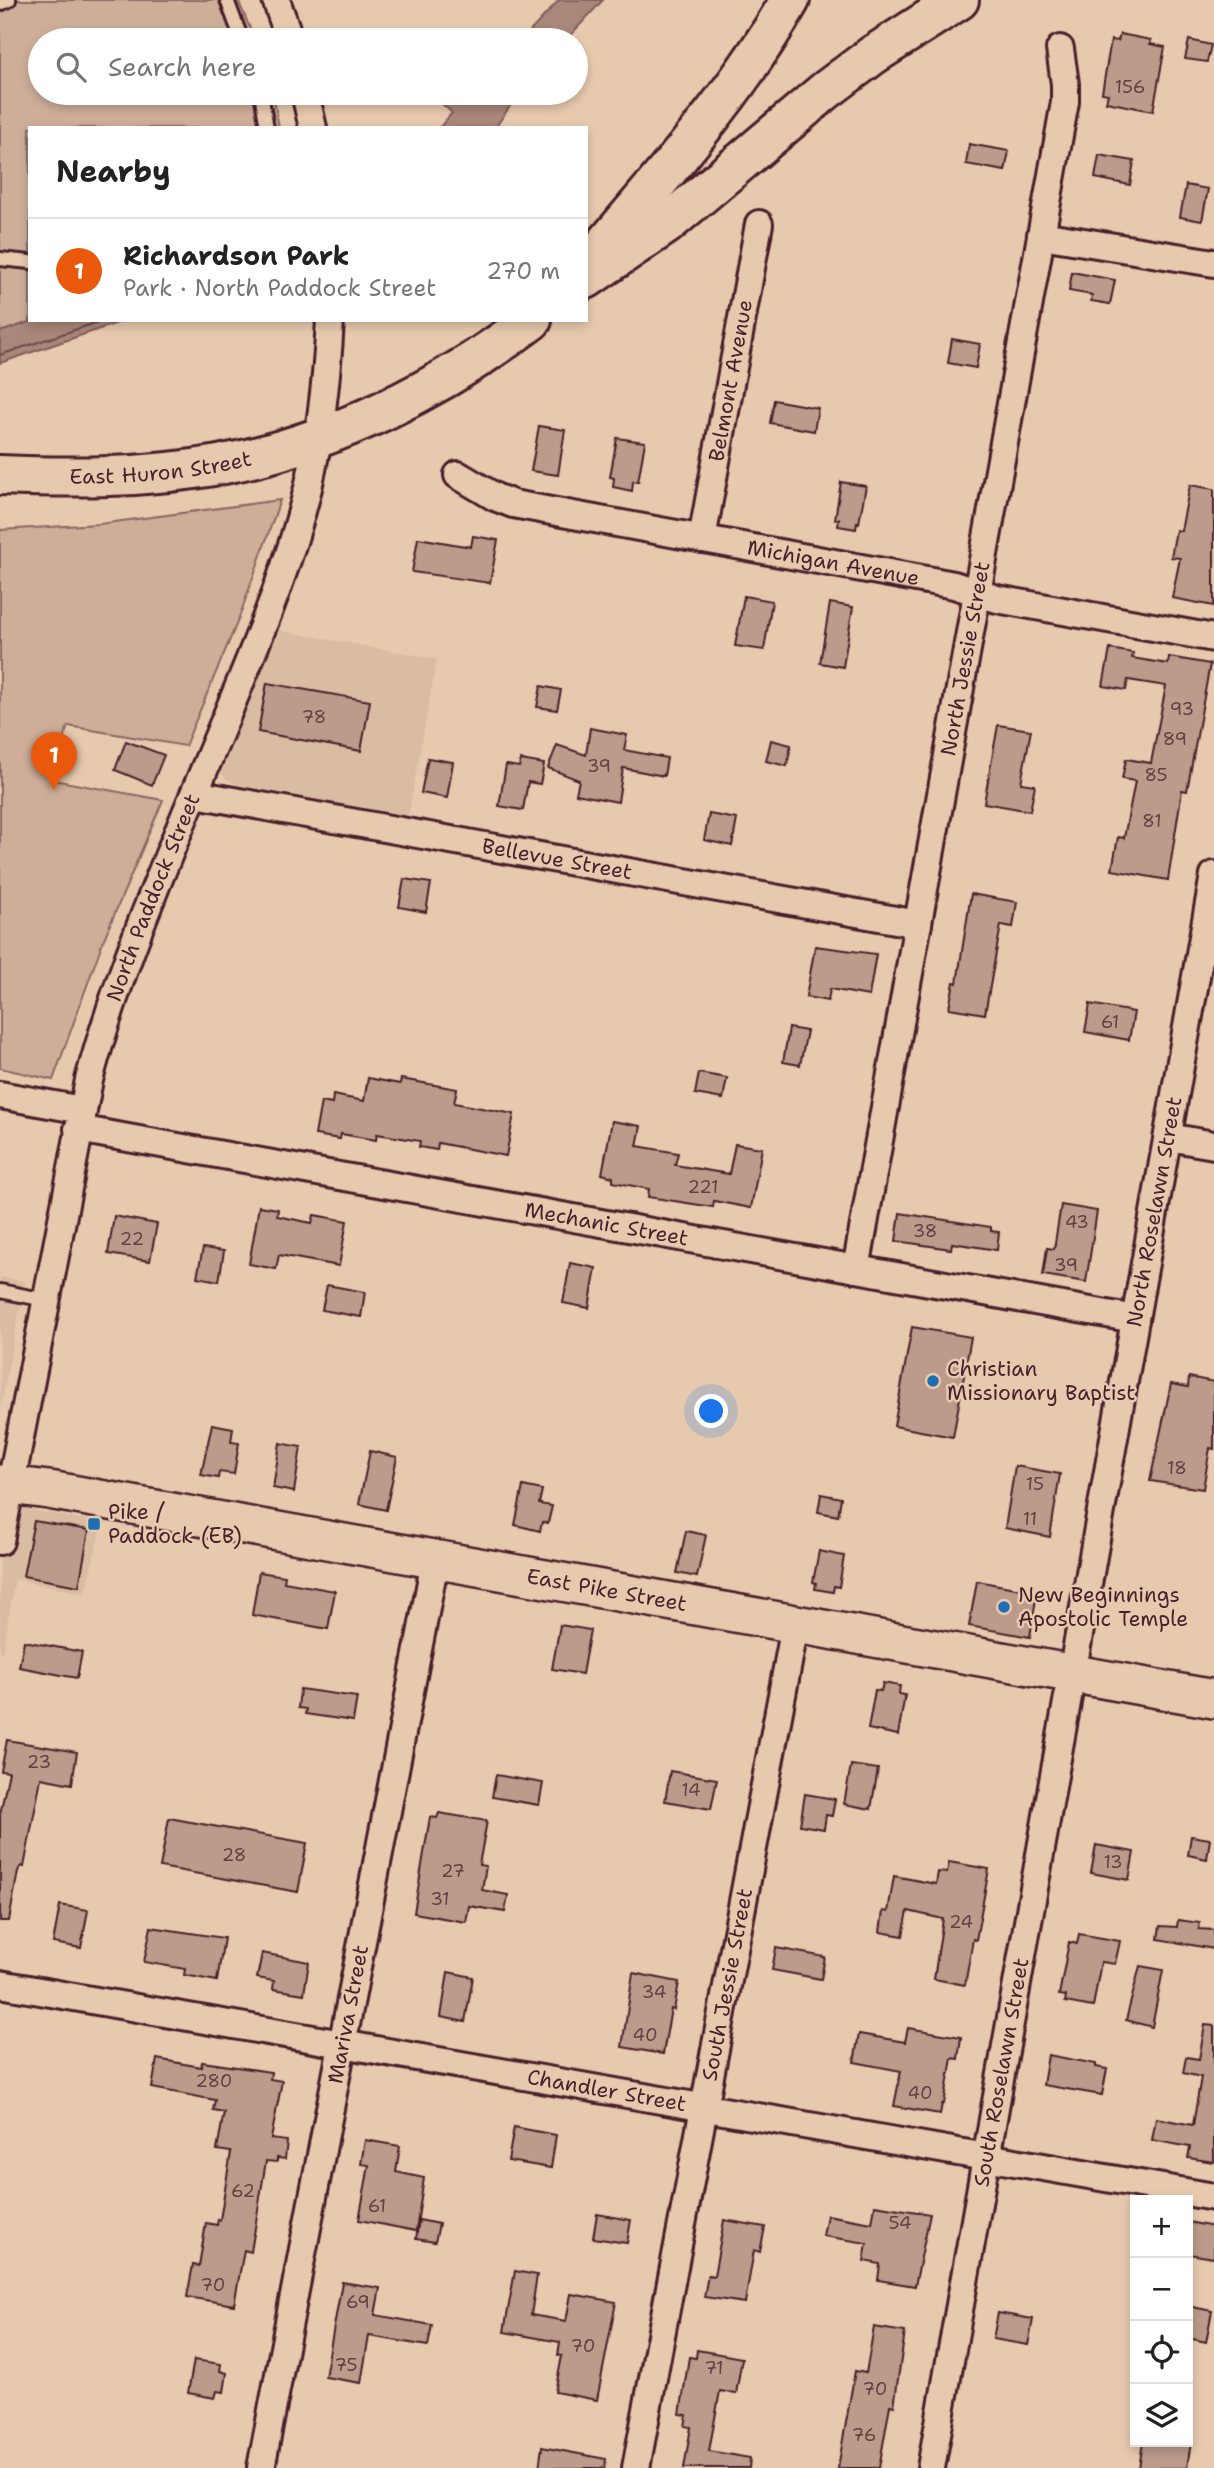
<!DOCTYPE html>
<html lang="en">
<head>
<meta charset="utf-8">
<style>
  :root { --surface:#fff; --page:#f2f2f2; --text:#222; --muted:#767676; --line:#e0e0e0; --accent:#ea580c }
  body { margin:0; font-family:"Shantell Sans",sans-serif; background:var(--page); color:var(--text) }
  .controls { position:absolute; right:21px; bottom:21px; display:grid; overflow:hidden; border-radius:0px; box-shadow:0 4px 10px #0003 }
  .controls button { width:63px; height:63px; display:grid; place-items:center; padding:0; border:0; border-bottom:2px solid var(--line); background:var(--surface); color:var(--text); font:35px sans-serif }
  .you { position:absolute; left:712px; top:1412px; width:24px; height:24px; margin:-18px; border:5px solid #fff; border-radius:50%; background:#1a73e8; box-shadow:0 0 0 10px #1a73e833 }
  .badge { display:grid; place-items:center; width:46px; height:46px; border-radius:50%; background:var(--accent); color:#fff; font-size:23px; font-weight:700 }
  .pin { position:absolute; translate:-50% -58px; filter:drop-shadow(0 2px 4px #0008) }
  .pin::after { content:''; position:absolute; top:37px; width:24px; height:21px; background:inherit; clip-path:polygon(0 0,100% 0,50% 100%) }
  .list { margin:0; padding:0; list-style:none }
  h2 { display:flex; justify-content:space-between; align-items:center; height:91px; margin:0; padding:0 28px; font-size:30px }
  h2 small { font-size:23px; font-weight:400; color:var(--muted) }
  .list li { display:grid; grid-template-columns:46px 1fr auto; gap:21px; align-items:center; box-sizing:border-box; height:105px; padding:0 28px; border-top:2px solid var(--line) }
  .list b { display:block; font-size:26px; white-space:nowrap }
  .list p { margin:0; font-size:23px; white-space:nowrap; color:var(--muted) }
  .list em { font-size:23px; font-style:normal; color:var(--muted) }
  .icon { flex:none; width:38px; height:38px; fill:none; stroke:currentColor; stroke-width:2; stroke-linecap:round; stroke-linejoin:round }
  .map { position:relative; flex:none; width:1214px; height:2468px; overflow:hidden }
  .search { position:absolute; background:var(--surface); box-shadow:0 4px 10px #0003; left:28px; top:28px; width:560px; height:77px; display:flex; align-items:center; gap:18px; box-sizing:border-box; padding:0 24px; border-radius:38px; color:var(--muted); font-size:26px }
  .panel { position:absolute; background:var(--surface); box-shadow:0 4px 10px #0003; left:28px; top:126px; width:560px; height:196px; border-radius:0px }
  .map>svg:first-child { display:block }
  .built { fill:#dabca3 }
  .green { fill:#ceae99; stroke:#8c6662; stroke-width:2 }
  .water { fill:#a9877a; stroke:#835d5a; stroke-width:2 }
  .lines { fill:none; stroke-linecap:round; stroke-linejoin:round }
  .shore { stroke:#70494b; stroke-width:2 }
  .building { fill:#bc9b8a; stroke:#4a1f2b; stroke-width:2 }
  .lane-casing { stroke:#4a1f2b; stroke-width:18 }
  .street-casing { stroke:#4a1f2b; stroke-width:32 }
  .secondary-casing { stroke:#4a1f2b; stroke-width:42 }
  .highway-casing { stroke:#4a1f2b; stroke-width:44 }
  .lane { stroke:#e7caae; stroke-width:12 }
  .street { stroke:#e7caae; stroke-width:26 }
  .secondary { stroke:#e7caae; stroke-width:37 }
  .highway { stroke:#e7caae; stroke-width:38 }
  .poi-dot { fill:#1f6fb2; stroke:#e7caae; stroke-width:2.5 }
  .labels { text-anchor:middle; stroke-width:5; stroke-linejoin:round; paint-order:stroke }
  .number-label { font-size:18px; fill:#663e43 }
  .street-label { font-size:21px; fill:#4a1f2b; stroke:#e7caae }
  .poi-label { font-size:21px; fill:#4a1f2b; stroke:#e7caae; text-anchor:start }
</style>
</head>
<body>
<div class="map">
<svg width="1214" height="2468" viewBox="0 0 1214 2468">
  <rect width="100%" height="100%" fill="#e7caae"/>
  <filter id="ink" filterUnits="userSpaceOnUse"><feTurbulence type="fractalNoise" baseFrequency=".0143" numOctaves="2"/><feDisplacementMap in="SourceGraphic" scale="14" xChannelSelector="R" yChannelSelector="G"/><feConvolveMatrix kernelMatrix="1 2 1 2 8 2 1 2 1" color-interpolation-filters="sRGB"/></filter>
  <g filter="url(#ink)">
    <!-- built -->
    <g class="built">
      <path d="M276 630 437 659 408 818 234 784 221 774Z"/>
      <path d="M0 1277 25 1281 0 1411Z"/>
      <path d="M0 1504 102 1523 85 1594 15 1579 3 1652 0 1651Z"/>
    </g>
    <!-- green -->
    <g class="green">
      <path d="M0 0H238L255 40H40V93H273L279 128H30V320H36L0 332Z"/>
      <path d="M280 500 239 618 185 746 68 726 59 752 53 780 163 800 103 941 53 1080 0 1068V530L99 524Z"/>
    </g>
    <!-- water -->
    <g class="water">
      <path d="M559 0H603L566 40H522Z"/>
      <path d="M458 93H519L495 128H439L452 113 440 102Z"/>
      <path d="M36 320H126L0 363V332Z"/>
    </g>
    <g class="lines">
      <!-- shore -->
      <path class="shore" d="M0 355 104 320"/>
    </g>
    <!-- building -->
    <g class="building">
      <path d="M1120 34 1151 40 1150 44 1165 47 1153 111 1106 102 1108 94 1102 93 1111 40 1118 41Z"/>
      <path d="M1189 40 1211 45 1207 62 1185 59Z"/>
      <path d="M969 144 1009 151 1005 171 966 164Z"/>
      <path d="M1099 155 1134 161 1130 185 1095 178Z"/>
      <path d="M1186 185 1208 189 1202 221 1180 217Z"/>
      <path d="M1072 272 1115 280 1110 304 1091 301 1092 295 1069 291Z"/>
      <path d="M952 339 980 344 976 368 948 363Z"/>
      <path d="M774 400 818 408 814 431 770 423Z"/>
      <path d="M539 426 565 430 558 475 531 471Z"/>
      <path d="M617 438 645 442 638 482 633 481 632 491 613 487 614 478 610 477Z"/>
      <path d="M841 482 866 486 859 523 857 522 856 529 838 526 839 519H835Z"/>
      <path d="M1190 485 1214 489V606L1172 598 1180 558 1171 557 1176 530 1181 531Z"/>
      <path d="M473 536 498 540 490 583 412 572 418 538 471 547Z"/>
      <path d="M744 596 772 601 764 650 735 646Z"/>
      <path d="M830 603 853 607 843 667 820 663Z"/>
      <path d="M1110 649 1133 653 1132 658 1168 664 1169 657 1210 664 1187 791 1182 790 1168 880 1112 870 1118 837 1124 838 1135 781 1122 779 1126 759 1151 763 1166 686 1128 680 1126 690 1103 686Z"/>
      <path d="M267 683 370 701 361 751 258 732Z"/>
      <path d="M541 686 561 690 557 710 537 707Z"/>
      <path d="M998 725 1031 730 1021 783 1035 785 1030 811 984 803Z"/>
      <path d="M590 728 627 735 624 750 667 758 664 776 623 768 618 802 576 794 579 780 548 768 557 745 586 755Z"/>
      <path d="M771 740 791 745 787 766 766 761Z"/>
      <path d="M126 741 164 755 152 785 115 770Z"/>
      <path d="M428 758 453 762 447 798 421 793Z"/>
      <path d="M521 760 544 764 540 784 528 782 523 810 499 806 506 765 519 767Z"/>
      <path d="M709 814 737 819 732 846 704 840Z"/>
      <path d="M404 879 431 883 426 912 399 907Z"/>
      <path d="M971 894 1017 902 1013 927 1001 925 985 1014 949 1008 954 982 957 983Z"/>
      <path d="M815 946 876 954 869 996 830 989 828 1001 806 997Z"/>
      <path d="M1090 1004 1134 1012 1129 1040 1085 1032Z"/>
      <path d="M789 1028 807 1031 800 1065 783 1062Z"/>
      <path d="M699 1073 727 1078 723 1099 695 1094Z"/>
      <path d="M368 1078 400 1084 401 1079 457 1089 454 1103 514 1114 506 1156 438 1143 437 1150 419 1147 420 1141 377 1134 376 1140 341 1134 340 1139 315 1135 321 1102 332 1104 333 1095 364 1101Z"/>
      <path d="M612 1121 641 1126 637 1146 678 1153 675 1165 729 1174 735 1144 762 1148 751 1208 714 1201 713 1207 648 1197 649 1189 613 1182V1177L602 1174Z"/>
      <path d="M1061 1205 1097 1211 1086 1282 1043 1275 1047 1248 1054 1249Z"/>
      <path d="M259 1206 278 1209 277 1216 312 1223 314 1215 347 1221 339 1266 279 1255 276 1269 249 1264Z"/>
      <path d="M900 1213 991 1227V1231L999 1232 997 1250 952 1243 951 1249 896 1241Z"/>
      <path d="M114 1216 157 1224 150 1261 108 1254Z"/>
      <path d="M203 1248 224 1251 219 1281 197 1277Z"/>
      <path d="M570 1263 596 1268 589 1308 563 1303Z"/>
      <path d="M327 1285 365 1292 361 1317 322 1310Z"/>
      <path d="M912 1327 971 1337 953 1437 894 1426Z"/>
      <path d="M1189 1377 1214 1382V1449L1210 1448 1203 1489 1150 1481 1171 1384 1188 1387Z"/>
      <path d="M212 1424 233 1428 231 1442 239 1443 234 1474 219 1472 218 1478 201 1475Z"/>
      <path d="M280 1443 301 1447 294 1492 273 1488Z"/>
      <path d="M370 1451 397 1457 386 1510 359 1504Z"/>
      <path d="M1015 1466 1060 1474 1050 1537 1005 1528Z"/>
      <path d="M523 1486 542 1490 539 1504 552 1506 548 1523 542 1522 540 1531 515 1525Z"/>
      <path d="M821 1494 841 1498 838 1516 818 1512Z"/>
      <path d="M34 1521 89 1530 79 1586 23 1576Z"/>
      <path d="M686 1531 706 1535 697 1577 677 1573Z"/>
      <path d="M819 1551 844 1556 839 1587 834 1586 833 1592 815 1589 816 1583 813 1582Z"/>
      <path d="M259 1572 285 1576 284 1582 335 1591 328 1629 252 1615Z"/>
      <path d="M977 1581 1037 1592 1030 1637 969 1626Z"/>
      <path d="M560 1625 590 1630 582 1674 552 1669Z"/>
      <path d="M24 1641 82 1652 77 1678 19 1667Z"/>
      <path d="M883 1683 900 1686 899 1694 905 1695 898 1735 868 1729 875 1690 881 1691Z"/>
      <path d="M300 1689 357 1697 353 1721 305 1714 306 1709 298 1708Z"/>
      <path d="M7 1740 77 1752 72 1784 41 1778 24 1867 21 1866 18 1871 9 1921H0V1814L9 1772 1 1771Z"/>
      <path d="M851 1765 878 1769 871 1809 844 1804Z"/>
      <path d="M670 1771 717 1779 711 1809 665 1801Z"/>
      <path d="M496 1775 543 1783 539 1805 492 1797Z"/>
      <path d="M805 1794 835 1799 832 1816 826 1815 824 1829 800 1825Z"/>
      <path d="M439 1813 487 1821 479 1865 486 1866 482 1890 508 1895 505 1912 469 1906 466 1922 414 1913 430 1817 437 1818Z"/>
      <path d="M169 1818 307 1843 298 1892 160 1867Z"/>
      <path d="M1191 1836 1210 1839 1207 1859 1188 1855Z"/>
      <path d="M1096 1845 1134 1852 1129 1880 1091 1873Z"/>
      <path d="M949 1862 989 1869 976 1940 973 1939 965 1985 934 1979 943 1919 908 1911 903 1936 880 1932 883 1911 888 1912 894 1876 936 1884 938 1872 947 1873Z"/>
      <path d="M60 1905 88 1910 81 1948 53 1943Z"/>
      <path d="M1178 1920 1200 1923 1199 1929 1214 1930V1949L1158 1939 1160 1926 1177 1927Z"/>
      <path d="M151 1927 224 1938 217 1981 184 1975 185 1969 144 1962Z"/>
      <path d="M1079 1934 1120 1941 1115 1964 1101 1962 1093 2007 1065 2002 1066 1996 1059 1995 1069 1942 1077 1944Z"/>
      <path d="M776 1948 825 1957 821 1979 772 1970Z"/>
      <path d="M262 1953 309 1962 304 1994 273 1989 274 1981 257 1978Z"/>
      <path d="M1140 1966 1163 1970 1152 2027 1126 2020Z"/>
      <path d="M448 1972 473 1977 465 2022 441 2017Z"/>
      <path d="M633 1973 679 1982 674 2010 671 2009 663 2054 622 2047Z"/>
      <path d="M1205 2025 1214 2026V2162L1188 2158 1190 2147 1152 2140 1156 2118 1193 2125 1201 2077 1183 2073 1186 2057 1199 2059Z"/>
      <path d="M908 2028 961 2037 958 2059 952 2058 944 2104H942L940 2114 894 2106 901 2071 854 2062 859 2034 905 2042Z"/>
      <path d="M1048 2055 1096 2064V2067L1107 2069 1102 2095 1043 2085Z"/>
      <path d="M157 2059 201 2067 202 2062 271 2072 270 2079 282 2081 271 2139 287 2141 285 2159 277 2158V2162L266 2161 251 2252 244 2250 234 2305 187 2297 193 2265 199 2266 206 2223 217 2225 218 2219 220 2220 231 2152 217 2150 224 2112 213 2110 215 2100 152 2088Z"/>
      <path d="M514 2127 556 2135 551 2168 508 2161Z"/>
      <path d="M365 2140 400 2146 396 2172 424 2178 416 2231 359 2220 369 2165 361 2164Z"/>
      <path d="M875 2205 930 2214 915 2286 878 2280 880 2264 864 2261 867 2243 823 2236 827 2215 872 2223Z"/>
      <path d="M597 2214 631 2220 627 2243 593 2238Z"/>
      <path d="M419 2220 439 2224 435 2242 416 2239Z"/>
      <path d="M724 2220 765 2227 760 2252 754 2250 745 2303 704 2297 708 2275 714 2276Z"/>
      <path d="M1188 2222 1214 2227V2258L1188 2254Z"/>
      <path d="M515 2271 537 2275 531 2315 566 2321 571 2294 616 2302 597 2400 555 2392 562 2356 558 2355 560 2342 504 2332Z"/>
      <path d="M342 2282 380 2288 375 2315 432 2325 428 2346 369 2336 361 2383 325 2377Z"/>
      <path d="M1188 2306 1212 2311 1206 2342 1188 2338Z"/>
      <path d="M998 2313 1033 2319 1028 2345 993 2339Z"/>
      <path d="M874 2327 905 2332 894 2406 890 2405 879 2468H838L855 2371 866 2373Z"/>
      <path d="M697 2350 742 2358 736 2394 720 2391 709 2451 750 2458 749 2468H684L691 2427 685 2426 687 2415 680 2414 689 2357 696 2358Z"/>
      <path d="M194 2360 221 2364 220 2371 227 2373 224 2392 217 2391 215 2398 188 2393Z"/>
      <path d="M1143 2442H1191L1187 2468H1139Z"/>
      <path d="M542 2447 606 2459 605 2468H539Z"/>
    </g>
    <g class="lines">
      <defs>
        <g id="lane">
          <path d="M227 0 242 40"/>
          <path d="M0 4 9 0"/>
          <path d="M261 93 267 128"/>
          <path d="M0 259 30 262"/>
          <path d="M0 1291 46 1300"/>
        </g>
        <g id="street">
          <path d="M276 0 290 40"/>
          <path d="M305 93 313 128"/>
          <path d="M1041 235 1214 263"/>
          <path id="s1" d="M458 475 495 497 513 504 954 585 997 599 1214 638"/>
          <path id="s2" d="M702 539 759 224"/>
          <path id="s3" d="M195 794 918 924"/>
          <path d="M0 1095 82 1110"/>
          <path id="s4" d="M78 1129 1135 1319"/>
          <path d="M1168 1137 1214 1145"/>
          <path id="s5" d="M856 1269 1065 102V84L1060 49"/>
          <path id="s6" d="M0 1541 89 1080C125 947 184 821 236 693 263 627 291 559 308 488 321 433 327 377 330 320"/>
          <path id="s7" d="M0 1984 1214 2197"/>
          <path id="s8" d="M261 2468 435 1561"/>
          <path id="s9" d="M636 2468 795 1626"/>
          <path id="s10" d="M931 2468 1214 875"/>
        </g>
        <g id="secondary">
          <path id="s11" d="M0 1484 49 1490 1214 1699"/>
        </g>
        <g id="highway">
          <path d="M592 260C662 176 736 96 790 0"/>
          <path d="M586 279 667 224 825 91 873 55 959 0"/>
          <path id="s12" d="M0 475C72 478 147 478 219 465 332 444 441 389 532 320"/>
        </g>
      </defs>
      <!-- lane casing -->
      <use href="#lane" class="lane-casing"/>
      <!-- street casing -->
      <use href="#street" class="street-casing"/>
      <!-- secondary casing -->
      <use href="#secondary" class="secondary-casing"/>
      <!-- highway casing -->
      <use href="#highway" class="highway-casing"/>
      <!-- lane -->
      <use href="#lane" class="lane"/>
      <!-- street -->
      <use href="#street" class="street"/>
      <!-- secondary -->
      <use href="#secondary" class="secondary"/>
      <!-- highway -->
      <use href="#highway" class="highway"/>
    </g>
  </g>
  <!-- markers -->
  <g class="poi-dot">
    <circle cx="933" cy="1381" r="7"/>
    <rect x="87" y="1517" width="14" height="14" rx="3.5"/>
    <circle cx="1004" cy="1607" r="7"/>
  </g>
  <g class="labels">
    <!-- number labels -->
    <g class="number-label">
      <text x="1130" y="93">156</text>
      <text x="1182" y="715">93</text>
      <text x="314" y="723">78</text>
      <text x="1175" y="745">89</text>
      <text x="599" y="772">39</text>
      <text x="1156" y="781">85</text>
      <text x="1152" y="827">81</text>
      <text x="1110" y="1028">61</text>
      <text x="703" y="1193">221</text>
      <text x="1077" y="1228">43</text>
      <text x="925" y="1237">38</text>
      <text x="132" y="1245">22</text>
      <text x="1066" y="1271">39</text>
      <text x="1177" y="1474">18</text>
      <text x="1035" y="1490">15</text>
      <text x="1030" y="1525">11</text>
      <text x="39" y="1768">23</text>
      <text x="691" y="1796">14</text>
      <text x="234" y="1861">28</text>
      <text x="1113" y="1868">13</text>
      <text x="453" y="1877">27</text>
      <text x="440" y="1905">31</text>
      <text x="961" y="1928">24</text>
      <text x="654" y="1998">34</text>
      <text x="645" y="2041">40</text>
      <text x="214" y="2087">280</text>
      <text x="920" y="2099">40</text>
      <text x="243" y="2197">62</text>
      <text x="377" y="2212">61</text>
      <text x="900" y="2229">54</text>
      <text x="213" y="2291">70</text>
      <text x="358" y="2308">69</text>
      <text x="583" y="2352">70</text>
      <text x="346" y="2371">75</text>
      <text x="714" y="2374">71</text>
      <text x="875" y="2395">70</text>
      <text x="864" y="2441">76</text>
    </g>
    <!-- street labels -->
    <g class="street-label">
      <text dy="7" stroke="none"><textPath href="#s2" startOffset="161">Belmont Avenue</textPath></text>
      <text dy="7" stroke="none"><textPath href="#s12" startOffset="161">East Huron Street</textPath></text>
      <text dy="7" stroke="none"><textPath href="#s1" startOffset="388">Michigan Avenue</textPath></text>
      <text dy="7" stroke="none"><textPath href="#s5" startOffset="620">North Jessie Street</textPath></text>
      <text dy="7" stroke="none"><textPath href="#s3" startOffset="368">Bellevue Street</textPath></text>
      <text dy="7" stroke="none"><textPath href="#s6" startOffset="663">North Paddock Street</textPath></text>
      <text dy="7" stroke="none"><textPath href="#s10" startOffset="1276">North Roselawn Street</textPath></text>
      <text dy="7" stroke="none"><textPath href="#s4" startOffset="537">Mechanic Street</textPath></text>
      <text dy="7" stroke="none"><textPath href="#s11" startOffset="616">East Pike Street</textPath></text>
      <text dy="7" stroke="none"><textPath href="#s9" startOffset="492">South Jessie Street</textPath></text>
      <text dy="7" stroke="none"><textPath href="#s8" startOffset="462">Mariva Street</textPath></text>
      <text dy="7" stroke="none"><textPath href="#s10" startOffset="402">South Roselawn Street</textPath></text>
      <text dy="7" stroke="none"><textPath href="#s7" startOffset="616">Chandler Street</textPath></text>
    </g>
    <!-- poi labels -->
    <g class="poi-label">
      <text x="947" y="1376">Christian<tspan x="947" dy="24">Missionary Baptist</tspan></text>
      <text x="108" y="1519">Pike /<tspan x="108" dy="24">Paddock (EB)</tspan></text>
      <text x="1018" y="1602">New Beginnings<tspan x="1018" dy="24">Apostolic Temple</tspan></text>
    </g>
  </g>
</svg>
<div class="controls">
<button>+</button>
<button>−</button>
<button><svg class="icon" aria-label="locate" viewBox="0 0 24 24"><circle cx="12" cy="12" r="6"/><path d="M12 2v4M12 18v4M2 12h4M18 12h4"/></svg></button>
<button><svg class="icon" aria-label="layers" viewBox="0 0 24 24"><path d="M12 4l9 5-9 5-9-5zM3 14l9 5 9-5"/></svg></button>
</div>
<div class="you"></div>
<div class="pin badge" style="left:54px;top:790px">1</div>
<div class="search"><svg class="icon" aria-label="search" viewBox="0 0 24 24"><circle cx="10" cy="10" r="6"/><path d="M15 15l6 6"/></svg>Search here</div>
<section class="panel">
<h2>Nearby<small></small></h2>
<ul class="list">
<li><span class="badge">1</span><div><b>Richardson Park</b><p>Park · North Paddock Street</p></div><em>270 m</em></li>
</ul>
</section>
</div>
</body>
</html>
